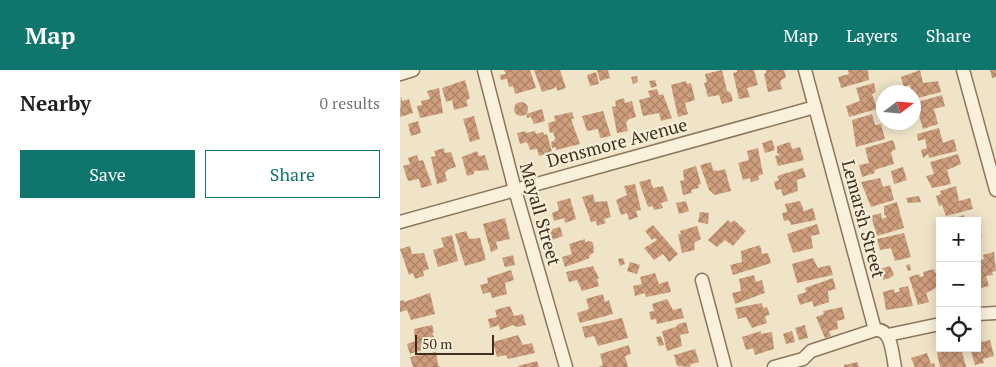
<!DOCTYPE html>
<html lang="en">
<head>
<meta charset="utf-8">
<style>
  :root { --surface:#fff; --page:#f6f6f6; --text:#222; --muted:#767676; --line:#e0e0e0; --accent:#0f766e }
  body { margin:0; font-family:"PT Serif",serif; background:var(--page); color:var(--text) }
  .controls { position:absolute; right:15px; bottom:15px; display:grid; overflow:hidden; border-radius:0px; box-shadow:0 2px 12px #0003 }
  .controls button { width:45px; height:45px; display:grid; place-items:center; padding:0; border:0; border-bottom:1px solid var(--line); background:var(--surface); color:var(--text); font:25px sans-serif }
  .compass { position:absolute; left:476px; top:15px; width:45px; height:45px; border-radius:50%; background:var(--surface); box-shadow:0 2px 12px #0003; rotate:74deg }
  .scale { position:absolute; left:15px; bottom:12px; width:79px; box-sizing:border-box; padding-left:5px; border:2px solid #3d2e20; border-top:0; font-size:14px; line-height:18px; white-space:nowrap; color:#3d2e20; -webkit-text-stroke:4px #f7eed8; paint-order:stroke }
  .list { margin:0; padding:0; list-style:none }
  h2 { display:flex; justify-content:space-between; align-items:center; height:65px; margin:0; padding:0 20px; font-size:21px }
  h2 small { font-size:16px; font-weight:400; color:var(--muted) }
  .actions { display:flex; gap:10px; padding:15px 20px }
  .actions a { flex:1; padding:11px 0; border:1px solid var(--accent); border-radius:0px; text-align:center; font-size:18px; color:var(--accent) }
  .actions .main { background:var(--accent); color:#fff }
  .icon { flex:none; width:28px; height:28px; fill:none; stroke:currentColor; stroke-width:2; stroke-linecap:round; stroke-linejoin:round }
  .map { position:relative; flex:none; width:596px; height:297px; overflow:hidden }
  header { display:flex; align-items:center; gap:30px; box-sizing:border-box; height:70px; padding:0 25px; background:var(--accent); color:#fff }
  header strong { font-size:24px }
  nav { display:flex; gap:28px; margin-inline-start:auto; font-size:18px }
  main { display:flex }
  aside { flex:1; background:var(--surface) }
  .map>svg:first-child { display:block }
  .building { fill:url(#building-cross-hatch) }
  .lines { fill:none; stroke-linecap:round; stroke-linejoin:round }
  .minor-casing { stroke:#8d765c; stroke-width:15 }
  .minor { stroke:#faf1dc; stroke-width:12 }
  .labels { text-anchor:middle; stroke-width:4.5; stroke-linejoin:round; paint-order:stroke }
  .street-label { font-size:18px; fill:#3d2e20; stroke:#f7eed8 }
</style>
</head>
<body>
<header>
<strong>Map</strong>
<nav><a>Map</a><a>Layers</a><a>Share</a></nav>
</header>
<main>
<aside>
<h2>Nearby<small>0 results</small></h2>
<ul class="list">
</ul>
<div class="actions"><a class="main">Save</a><a>Share</a></div>
</aside>
<div class="map">
<svg width="596" height="297" viewBox="0 0 596 297">
  <defs>
    <pattern id="building-cross-hatch" width="8" height="8" patternUnits="userSpaceOnUse" patternTransform="scale(1.25)"><rect width="8" height="8" fill="#cf9f7d"/><path d="M0 0l8 8M0 8l8-8" fill="none" stroke="#a98266"/></pattern>
  </defs>
  <rect width="100%" height="100%" fill="#f0e4c8"/>
  <!-- building -->
  <g class="building">
    <path d="M104 0H130L136 18 115 24 113 16 109 17 107 9 101 10 100 5 106 4Z"/>
    <path d="M134 0H160L166 18 157 21 156 15 155 18 142 22Z"/>
    <path d="M197 0H208L210 8 200 11Z"/>
    <path d="M322 0 327 21 331 23 333 31 322 34 319 25 308 27 304 13 307 12 305 4Z"/>
    <path d="M337 0H354L358 15 347 18 350 27 339 29 333 3 337 2Z"/>
    <path d="M366 0H384L386 7 380 11 382 19 368 22 364 4 366 3Z"/>
    <path d="M448 0H468L469 10 441 18 438 7 449 4Z"/>
    <path d="M520 0 523 13 538 11 541 22 514 29 510 15 504 17 501 7Z"/>
    <path d="M590 0H596V7L592 8Z"/>
    <path d="M196 2 199 14 190 16 187 5Z"/>
    <path d="M237 6 238 12 233 14 231 7Z"/>
    <path d="M65 10 70 28 66 31 68 36 54 40 52 30 46 32 42 18Z"/>
    <path d="M255 10 257 16 251 18 249 11Z"/>
    <path d="M286 11 287 14 291 13 295 30 285 33 288 44 278 47 271 15Z"/>
    <path d="M474 13 476 22 472 24 477 39 449 47 446 36 460 31 456 18Z"/>
    <path d="M39 18 43 43 20 48 17 36 22 35 21 31 30 29 27 21Z"/>
    <path d="M257 19 259 25 263 24 272 48 261 51 259 43 243 46 239 30 250 27 248 21Z"/>
    <path d="M542 25 545 36 534 39 538 54 523 59 519 45 514 46V33Z"/>
    <path d="M1 26 2 31 9 29 13 43 0 47Z"/>
    <path d="M224 28 225 33 232 31 236 47 229 49 226 53 228 61 217 63 212 37 216 36 215 31Z"/>
    <circle cx="121" cy="39" r="7"/>
    <path d="M142 39 145 51 134 54 131 47 127 48 126 44Z"/>
    <path d="M203 41 211 66 200 68 198 59 187 61 182 46Z"/>
    <path d="M172 42 174 49H171L180 74 156 80V77L152 78 151 72 154 71 155 68 153 62 150 63 148 53 155 51 154 46Z"/>
    <path d="M472 44 475 55 481 54 485 69 456 77 452 50Z"/>
    <path d="M74 46 80 69 70 72 63 49Z"/>
    <path d="M18 51 21 63 11 66 8 54Z"/>
    <path d="M539 58 543 73 554 69 557 81 529 88 528 84 523 88 521 80 527 78 525 69 518 71 517 64Z"/>
    <path d="M125 61 126 63 135 61 136 64 143 62 144 65 147 64 152 82 139 86 137 79 130 80 127 72 120 74 117 63Z"/>
    <path d="M372 70 375 80 365 83 362 73Z"/>
    <path d="M493 70 496 79 491 82 494 94 477 99 474 101 475 103 462 107 459 95 469 93 465 78Z"/>
    <path d="M390 72 392 79 400 77 404 90 378 96 375 86 380 85 377 83V76Z"/>
    <path d="M44 78 45 83 51 82 56 97 49 99 45 103 47 111 37 114 31 87 36 86 34 81Z"/>
    <path d="M358 78 363 104 358 106 359 110 351 112 350 108 343 110 338 93 349 90 347 81Z"/>
    <path d="M77 81 79 86 85 85 89 100 74 101V104L67 106 62 87Z"/>
    <path d="M558 84 561 94 547 100 551 114 532 118 526 106 534 104 530 92Z"/>
    <path d="M17 85 19 91 23 90 32 115 21 118 19 109 8 111 3 96 10 94 8 88Z"/>
    <path d="M311 92 313 100 318 101 325 99 331 121 315 125 309 120 300 95Z"/>
    <path d="M296 96 301 114 298 115 299 118 291 120 292 123 283 125 280 111 284 110 283 100Z"/>
    <path d="M503 97 507 110 494 114 491 101Z"/>
    <path d="M403 98 406 107 397 110 398 121 383 126 381 119 376 120 374 112 379 110 377 106Z"/>
    <path d="M480 108 483 117 490 115 494 130 471 137 461 112Z"/>
    <path d="M250 109 253 118 263 116 268 131 261 133 263 138 254 140 253 136 248 137 239 112Z"/>
    <path d="M235 114 241 140 236 141 238 147 229 150 227 143 221 145 216 130 227 125 224 116Z"/>
    <path d="M556 116 559 131 570 128 573 139 546 146 542 135 539 136 536 126 541 124 540 121Z"/>
    <path d="M193 124 195 132 207 131 211 147 204 149 206 153 197 156 196 151 191 152 182 127Z"/>
    <path d="M519 126 521 132 508 133 506 128Z"/>
    <path d="M170 128 176 149 165 153 164 148 154 151 152 143 159 140 157 132Z"/>
    <path d="M286 131 289 141 279 144 276 133Z"/>
    <path d="M400 131 404 141 413 138 416 150 391 155 389 150 384 151 382 143 387 142 385 134Z"/>
    <path d="M497 132 504 158 477 166 471 146 481 143 482 149 487 147 484 144V136Z"/>
    <path d="M300 142 309 143 308 154 298 152Z"/>
    <path d="M564 145 565 151H547V150Z"/>
    <path d="M105 148 110 169 96 172 98 179 91 182 83 154Z"/>
    <path d="M328 150 331 153 334 150 346 161 333 176 325 170 317 177 308 170Z"/>
    <path d="M577 153 582 167 577 168Z"/>
    <path d="M417 154 420 164 411 166 413 178 393 183 387 164Z"/>
    <path d="M253 155 278 184 269 192 263 184 254 190 244 178 257 170 255 168 252 170 245 161Z"/>
    <path d="M297 156 301 169 294 173 295 180 282 183 278 164H281L280 161Z"/>
    <path d="M160 157 163 166 152 170 149 160Z"/>
    <path d="M66 161 69 169 80 168 86 190 65 196 55 164Z"/>
    <path d="M504 163 511 187 495 191 491 178 480 180 477 169Z"/>
    <path d="M52 165 58 191 38 197 33 180 44 177 41 168Z"/>
    <path d="M185 169V172L190 171 193 173 194 182 189 186 190 188 165 197 162 187 172 184 169 174Z"/>
    <path d="M360 175 362 184 368 183 371 193 333 205 330 195 342 192 341 181Z"/>
    <path d="M10 176 12 184 24 183 29 199 23 201 24 206 15 209 13 203 9 205 0 179Z"/>
    <path d="M594 182 596 201 592 202 593 205 586 206 589 216 577 219V188L580 190 584 189 583 185Z"/>
    <path d="M113 185 115 195 105 197 102 188Z"/>
    <path d="M223 188 225 194 220 196 218 189Z"/>
    <path d="M413 188 418 198 430 195 433 205 397 213 392 194Z"/>
    <path d="M230 192 240 195 237 204 227 201Z"/>
    <path d="M510 194 511 200 508 201 506 195Z"/>
    <path d="M193 196 199 208 197 209 199 216 182 221 177 210 169 212 166 202Z"/>
    <path d="M490 196 494 205 490 208 483 210 480 199Z"/>
    <path d="M534 199 535 203 537 202 540 216 526 223 529 232 518 235 509 207 519 204 520 207 524 206 523 202Z"/>
    <path d="M111 200 114 210 105 213 107 224 92 228 90 222 83 224 80 215 88 213 87 208Z"/>
    <path d="M255 203 259 214 268 211 271 222 246 227 245 223 235 226 233 216 242 214 240 207Z"/>
    <path d="M354 205 356 212 362 210 365 223 335 234 332 223 341 221 339 209Z"/>
    <path d="M433 208 436 219 428 221 429 232 414 237 412 231 400 235 397 225 406 222 405 218Z"/>
    <path d="M508 216 513 236 486 240 483 222 494 219 495 223 500 221 499 218Z"/>
    <path d="M30 223 35 244 11 250 7 240 0 242V231L4 230V232Z"/>
    <path d="M203 224 205 232 209 230 213 244 180 253 177 243 189 239 186 229Z"/>
    <path d="M267 229 273 240 281 238 284 248 257 254 256 249 251 250 249 242 254 241 252 234Z"/>
    <path d="M362 233 363 238 367 237 370 245 365 246 367 253 352 258 346 247 338 249 335 238Z"/>
    <path d="M110 236 114 246 123 244 126 255 117 257 113 255 100 260 99 255 90 258 88 249 97 247 95 240Z"/>
    <path d="M442 237 445 249 437 251 438 259 429 261 431 266 425 268 416 247 424 244 423 241Z"/>
    <path d="M222 248 228 268 198 276 194 266 185 268 182 257Z"/>
    <path d="M286 252 289 263 280 265 282 276 267 281 262 261 276 257 278 254Z"/>
    <path d="M32 255 34 262 32 263 38 274 10 284 7 274 15 271 14 259Z"/>
    <path d="M405 255 408 268 399 270 395 258Z"/>
    <path d="M361 261V264L372 262 374 279 355 285 353 278 346 280 342 267Z"/>
    <path d="M392 261 395 272 386 274 383 264Z"/>
    <path d="M118 265 123 275 132 273 135 283 108 289 106 285 97 287 93 272Z"/>
    <path d="M261 266 264 275 259 276 256 267Z"/>
    <path d="M590 270 594 286 583 289 584 293 575 295 570 278H577V273Z"/>
    <path d="M229 275 231 284 225 286 228 297H198L203 295 200 284Z"/>
    <path d="M549 278H561L566 297H540L537 283Z"/>
    <path d="M295 279 299 292 291 294 290 297 277 296 274 285Z"/>
    <path d="M36 282 38 295 40 297H13L10 287Z"/>
    <path d="M527 283 531 294 534 293 535 297H515L511 288Z"/>
    <path d="M137 291 139 297H118V296Z"/>
    <path d="M457 292 459 297H444V295Z"/>
  </g>
  <g class="lines">
    <defs>
      <g id="minor">
        <path d="M84 0 115 120 166 297"/>
        <path d="M405 0 475 260C492 258 492 284 495 297"/>
        <path d="M563 0 596 120"/>
        <path d="M0 4 13 0"/>
        <path d="M0 152 415 37"/>
        <path d="M302 210 325 297"/>
        <path d="M577 244 596 243"/>
        <path d="M488 265 540 254"/>
        <path d="M374 297 403 289 411 281 475 260"/>
      </g>
    </defs>
    <!-- minor casing -->
    <use href="#minor" class="minor-casing"/>
    <!-- minor -->
    <use href="#minor" class="minor"/>
  </g>
  <g class="labels">
    <!-- street labels -->
    <g class="street-label">
      <text transform="translate(217 73) rotate(-15)" y="6">Densmore Avenue</text>
      <text transform="translate(140 144) rotate(74)" y="6">Mayall Street</text>
      <text transform="translate(463 149) rotate(75)" y="6">Lemarsh Street</text>
    </g>
  </g>
</svg>
<div class="controls">
<button>+</button>
<button>−</button>
<button><svg class="icon" aria-label="locate" viewBox="0 0 24 24"><circle cx="12" cy="12" r="6"/><path d="M12 2v4M12 18v4M2 12h4M18 12h4"/></svg></button>
</div>
<svg class="compass" viewBox="-18 -18 36 36"><path d="M0-13l5 13h-10z" fill="#e53935"/><path d="M0 13l5-13h-10z" fill="#767676"/></svg>
<div class="scale">50 m</div>
</div>
</main>
</body>
</html>
